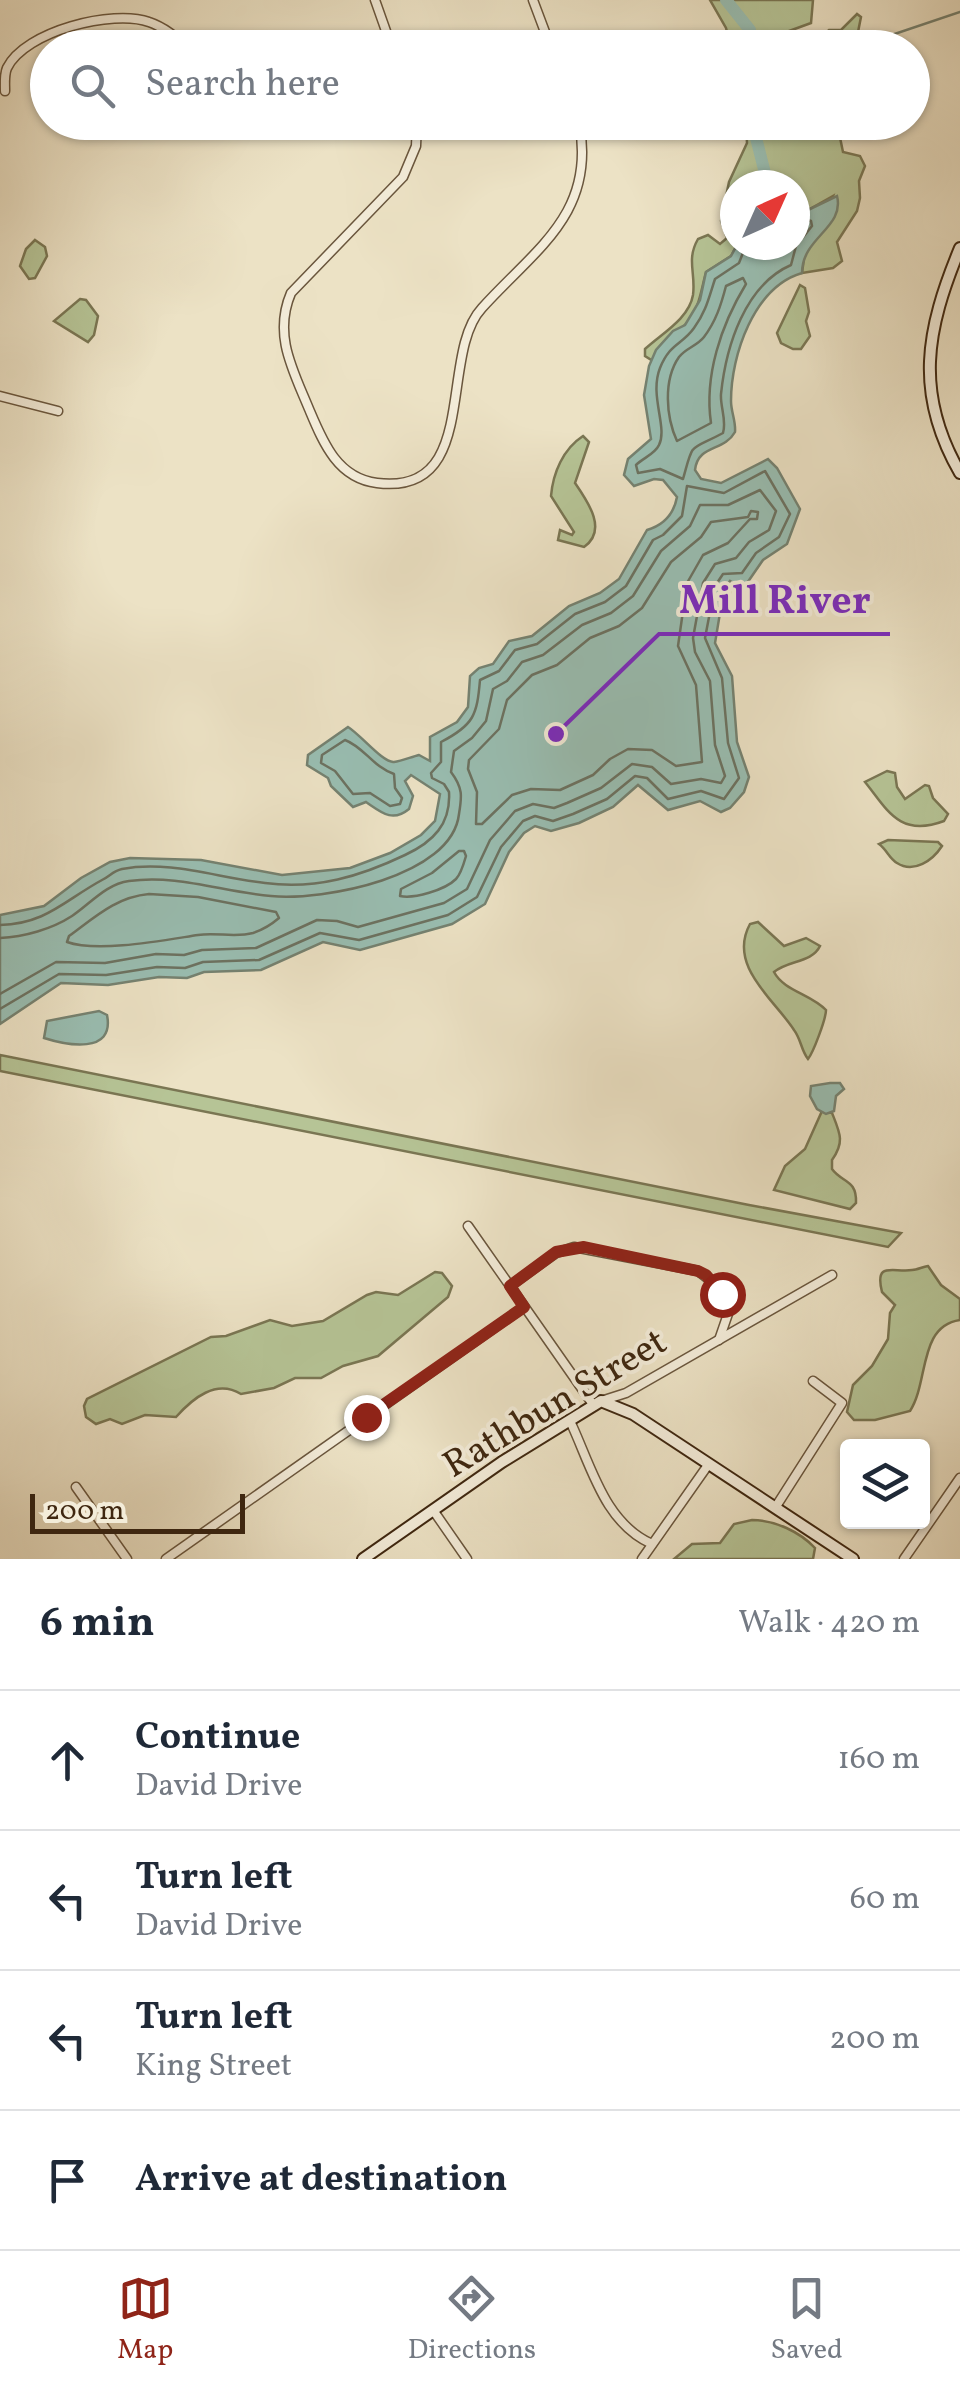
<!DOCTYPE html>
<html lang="en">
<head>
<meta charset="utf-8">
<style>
  :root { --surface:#fff; --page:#f6f6f7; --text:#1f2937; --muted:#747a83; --line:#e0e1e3; --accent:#8f2418 }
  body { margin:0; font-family:Vollkorn,serif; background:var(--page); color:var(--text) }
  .controls { position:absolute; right:30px; bottom:30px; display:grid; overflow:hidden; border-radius:10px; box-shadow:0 2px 8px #0004 }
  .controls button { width:90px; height:90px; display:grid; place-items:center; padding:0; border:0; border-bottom:2px solid var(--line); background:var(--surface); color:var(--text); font:50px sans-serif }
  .compass { position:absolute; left:720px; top:170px; width:90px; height:90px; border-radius:50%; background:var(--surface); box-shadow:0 2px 8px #0004; rotate:45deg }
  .scale { position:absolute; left:30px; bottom:25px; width:215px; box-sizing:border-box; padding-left:10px; border:5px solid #3f2710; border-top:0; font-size:28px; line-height:35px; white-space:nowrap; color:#3f2710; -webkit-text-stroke:8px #f3ecd9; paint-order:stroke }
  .stop { position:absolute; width:30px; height:30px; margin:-22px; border:8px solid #8f2418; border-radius:50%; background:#fff }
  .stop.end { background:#8f2418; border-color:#fff; box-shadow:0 2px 10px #0008 }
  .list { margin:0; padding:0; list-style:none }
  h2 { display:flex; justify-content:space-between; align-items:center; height:130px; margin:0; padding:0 40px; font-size:42px }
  h2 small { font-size:32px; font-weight:400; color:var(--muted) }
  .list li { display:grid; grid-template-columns:65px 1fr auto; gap:30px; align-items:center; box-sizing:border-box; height:140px; padding:0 40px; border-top:2px solid var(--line) }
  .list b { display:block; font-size:38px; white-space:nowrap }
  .list p { margin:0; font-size:32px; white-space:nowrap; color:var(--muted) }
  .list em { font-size:32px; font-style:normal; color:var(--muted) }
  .icon { flex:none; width:55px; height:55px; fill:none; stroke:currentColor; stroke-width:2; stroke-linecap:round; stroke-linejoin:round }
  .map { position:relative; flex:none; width:960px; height:1559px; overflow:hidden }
  .search { position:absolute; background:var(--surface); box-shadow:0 2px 8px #0004; left:30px; right:30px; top:30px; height:110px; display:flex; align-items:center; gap:25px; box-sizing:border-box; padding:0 35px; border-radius:55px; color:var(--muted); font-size:38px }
  .sheet { height:690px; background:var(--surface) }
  nav { display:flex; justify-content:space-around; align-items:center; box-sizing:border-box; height:140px; border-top:2px solid var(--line); background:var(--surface); font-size:28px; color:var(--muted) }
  nav a { display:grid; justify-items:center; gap:5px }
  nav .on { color:var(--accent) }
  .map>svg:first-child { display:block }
  .green { fill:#b6c496; stroke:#7a7653; stroke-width:2.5 }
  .water { fill:#99beb2; stroke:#758271; stroke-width:2.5 }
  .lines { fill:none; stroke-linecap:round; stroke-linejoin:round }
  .shore { stroke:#6c7261; stroke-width:2.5 }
  .stream { stroke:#758271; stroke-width:2.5 }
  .river { stroke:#99beb2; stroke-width:12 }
  .street-casing { stroke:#6a563d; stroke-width:11 }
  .secondary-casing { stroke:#3f2710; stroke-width:14 }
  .street { stroke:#f3ecd9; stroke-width:8 }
  .secondary { stroke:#f3ecd9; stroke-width:10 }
  .route { stroke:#8f2418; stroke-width:12 }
  .labels { text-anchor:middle; stroke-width:8; stroke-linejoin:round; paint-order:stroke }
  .street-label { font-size:38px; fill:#3f2710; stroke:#f3ecd9 }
  .leader { fill:none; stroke:#7b2cbf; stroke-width:4 }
  .callout-dot { fill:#7b2cbf; stroke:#f3ecd9; stroke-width:4 }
  .callout-label { font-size:40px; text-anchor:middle; font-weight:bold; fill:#7b2cbf; stroke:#f3ecd9; stroke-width:8; stroke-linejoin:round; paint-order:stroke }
</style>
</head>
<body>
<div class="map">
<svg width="960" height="1559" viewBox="0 0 960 1559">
  <rect width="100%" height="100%" fill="#ece2c5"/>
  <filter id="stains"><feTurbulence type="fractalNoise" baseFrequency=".002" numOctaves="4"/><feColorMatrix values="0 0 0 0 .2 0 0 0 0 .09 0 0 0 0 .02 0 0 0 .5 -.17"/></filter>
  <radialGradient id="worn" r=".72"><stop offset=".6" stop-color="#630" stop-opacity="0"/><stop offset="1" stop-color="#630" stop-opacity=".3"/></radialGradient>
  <!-- green -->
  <g class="green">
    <path d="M710 0H813L811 23 778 35 775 42 799 34 810 47 829 30H841L857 14 861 17 857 37 873 36 878 43 888 44V48L731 47 726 28Z"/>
    <path d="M746 123H837L843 152 860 156 865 166 859 181 860 198 857 211 837 242 842 261 833 268 802 273 805 251 818 236 833 196 808 210 790 179 781 177 770 185H735L737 245 731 256 706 272C701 290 699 312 685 325 671 337 659 341 653 361L645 356V349C661 334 689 319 693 295 696 273 686 260 698 239L708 235 720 244 727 238 721 221 729 182 747 143Z"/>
    <path d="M35 240 45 247 47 256 35 278 29 279 20 266 26 249Z"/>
    <path d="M800 285 805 288 809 312 806 321 810 336 801 349H793L781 343 777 333Z"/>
    <path d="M80 299 86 300 98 316 94 335 88 342 54 321Z"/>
    <path d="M583 436 589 442 575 483C588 502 608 530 584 547L558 540 560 530 572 535 574 532 551 496C553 473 563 449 583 436Z"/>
    <path d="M887 771 895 773 897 787 905 799 925 785 929 786 933 798 948 814 944 821C899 838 887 809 865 782Z"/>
    <path d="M888 840 938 842 942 846C933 860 914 874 897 863 889 858 887 850 879 844Z"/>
    <path d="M758 922 784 946 806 938 820 946C812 963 788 960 774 972 784 991 811 994 826 1010 826 1019 813 1053 808 1059 801 1050 801 1039 794 1030 775 1000 727 966 750 924Z"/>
    <path d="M0 1055 749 1205 901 1233 888 1247 0 1071Z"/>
    <path d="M822 1111 832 1113C840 1133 845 1142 832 1160V1169C842 1183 857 1179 856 1203L850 1209 774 1190 785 1166 805 1149Z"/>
    <path d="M928 1266 941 1285 960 1299V1320C918 1326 929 1382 910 1411L875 1420H854L847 1412 853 1385 872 1366 888 1339 890 1313 895 1305 882 1292C874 1260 894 1273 912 1270 917 1270 922 1267 928 1266Z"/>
    <path d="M435 1272 442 1273 452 1286 448 1297 378 1356 343 1366 321 1378H295L274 1388 241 1394C216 1379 193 1398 176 1417L145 1415 122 1424 110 1419 96 1424 86 1417 84 1406 87 1399 211 1337 226 1336 270 1320 292 1326 323 1321 367 1295 376 1292 398 1295Z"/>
    <path d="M752 1520C775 1520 800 1532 815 1548L813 1559H674L692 1544 720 1543 734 1524Z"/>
  </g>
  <!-- water -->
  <g class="water">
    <path d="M795 186 808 210 837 196C845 228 802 237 802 273 754 287 731 355 731 401 731 412 736 421 735 432 724 452 698 444 695 470L701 479 721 483 768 459 777 468 800 509 787 544 763 560 745 586 740 587 730 581 724 589 715 643 732 676 737 742 749 777 744 792 730 808 721 812 700 801 668 810 638 785 613 807 579 823 551 831 535 826 524 833 509 852 485 904 452 924 360 950 323 942 261 970 204 972 187 978 159 977 108 985 61 983 0 1024V915L44 906 81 878 110 862 130 858 201 860 282 875 350 868 390 853 421 835 435 821 440 794 411 775 405 781 413 796 409 809C392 823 381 812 366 802L353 807 331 786 328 778 307 765 308 755 348 727C361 735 383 763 394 762 402 761 411 757 419 755L430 761V737L457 722 468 707 470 676 479 668 493 664 509 641 532 636 569 606 600 593 619 579 647 530C664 525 674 513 677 497L663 480 654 479 634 486 624 475 628 459 651 439 644 395 649 366 656 350 673 331 685 325 700 300 706 272 731 256 737 245H795Z"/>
    <path d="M99 1011 107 1015C115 1055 66 1045 44 1038L47 1021Z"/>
    <path d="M830 1083H840L844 1089 836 1096 834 1111 826 1114 817 1109 810 1096 811 1086Z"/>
  </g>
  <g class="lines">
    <!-- shore -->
    <g class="shore">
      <path d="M746 245 739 263 715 279C709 297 706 312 694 328 682 345 670 343 660 368 649 396 668 427 659 445 655 454 643 458 636 465L638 473 660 469 683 479C694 440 688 452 723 433 727 420 720 407 721 394 726 346 745 285 791 265L796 246 812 226 811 221 800 217 795 208"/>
      <path d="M743 278 746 284C721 325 704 376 711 423L677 441C666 417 663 380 679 357 686 348 697 346 704 337 716 321 721 305 726 286Z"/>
      <path d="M751 511 758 512 757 519H750L728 543 703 555 687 583 678 646 696 685 702 762 676 766 652 750 628 749 610 759 593 775 560 790 531 789 512 795 482 824H476L477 792 468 769 469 760 499 729 507 700 532 675 557 665 590 638 619 626 642 608 671 562 701 537 711 522 748 517Z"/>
      <path d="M345 740C364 747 373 767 394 774L395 788 402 798 400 804 390 806 370 793 353 794 335 771 321 763 322 755Z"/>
      <path d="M459 851H464L466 856C464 863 461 874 456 879 445 890 414 899 400 896L401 889 432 873Z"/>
      <path d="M149 894 198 897 276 912 279 918C272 924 262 930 253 933 235 938 216 932 198 935 165 940 98 953 67 942L69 936C95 917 116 897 149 894Z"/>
      <path d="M0 925C46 924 65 900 102 880 110 876 113 871 122 869 170 860 218 878 265 883 316 890 361 876 405 855 433 842 451 824 449 792L444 784 432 778 431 773 441 762V742C474 725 477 715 480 680L499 671 515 650 537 644 575 614 605 602 626 586 653 540 663 535 682 516 687 486 724 493 765 471 790 514 779 537 756 553 742 573 723 574 715 586 705 638 722 678 728 743 739 778 724 799 701 791 668 799 647 778 635 776 607 799 573 814 553 821 535 816 523 821 501 847 477 897 448 915 359 940 320 933 259 960 203 962 185 968 157 967 106 975 59 974 0 1009"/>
      <path d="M0 938C24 937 52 929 72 916 90 904 106 884 129 881 177 874 223 892 271 896 323 901 452 877 459 814 462 796 463 788 451 772L454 751 472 738 486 721 493 689 507 681 522 662 543 655 582 625 611 613 633 596 661 551 690 526 700 505H728L760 490 776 511 769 530 749 542 736 558 715 564 703 583 693 638 695 652 710 681 715 745 725 776 721 783 701 779 671 784 652 767 632 764 601 788 567 803 554 808 533 804 515 811 490 840 467 889 444 903 358 927 337 921 317 920 256 948 202 950 184 955 156 954 105 963 56 962 0 994"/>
    </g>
    <!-- stream -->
    <path class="stream" d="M853 48 960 12"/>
    <!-- river -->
    <g class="river">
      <path d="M726 0 750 30V48"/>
      <path d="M752 122 768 185"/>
    </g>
    <defs>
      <g id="street">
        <path d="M375 0 392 48"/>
        <path d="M533 0 551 48"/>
        <path d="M362 48 388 37"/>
        <path d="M5 91C5 83 4 75 7 68 25 31 113 9 149 22 164 27 176 37 188 48"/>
        <path d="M417 122 416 146 403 177 291 293C273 335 293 370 309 409 323 442 337 478 377 483 481 496 438 355 482 308 534 250 597 214 579 122"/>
        <path d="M0 396 58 411"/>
        <path d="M468 1226 594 1406"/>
        <path d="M510 1286 556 1253 574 1247 698 1271 716 1285 730 1308 719 1340"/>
        <path d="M601 1401 626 1393 832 1275"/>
        <path d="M570 1421C591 1465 604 1523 652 1544"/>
        <path d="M76 1487 127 1559"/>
        <path d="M775 1508 842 1403 813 1381"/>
        <path d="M433 1510 467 1559"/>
        <path d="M166 1559 524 1307"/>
        <path d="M642 1559 708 1465"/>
        <path d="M904 1559 960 1478"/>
      </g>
      <g id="secondary">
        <path d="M960 248C926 330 914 393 960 473"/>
        <path d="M363 1559 502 1462 601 1401 633 1414 853 1559"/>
      </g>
    </defs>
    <!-- street casing -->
    <use href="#street" class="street-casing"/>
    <!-- secondary casing -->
    <use href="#secondary" class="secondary-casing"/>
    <!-- street -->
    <use href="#street" class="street"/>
    <!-- secondary -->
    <use href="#secondary" class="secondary"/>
  </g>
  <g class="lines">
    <!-- route -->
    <path class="route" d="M366 1417 524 1307 510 1286 556 1252 584 1247 698 1271 706 1275 722 1294"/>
  </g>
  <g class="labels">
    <!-- street labels -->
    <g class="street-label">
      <text transform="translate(554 1402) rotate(-31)" y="13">Rathbun Street</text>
    </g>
  </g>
  <!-- callouts -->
  <path class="leader" d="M556 734L659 634H890"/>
  <circle class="callout-dot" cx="556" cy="734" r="10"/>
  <g class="callout-label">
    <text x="775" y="613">Mill River</text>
  </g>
  <rect width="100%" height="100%" filter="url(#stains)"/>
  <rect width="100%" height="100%" fill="url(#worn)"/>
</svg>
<div class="controls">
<button><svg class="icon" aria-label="layers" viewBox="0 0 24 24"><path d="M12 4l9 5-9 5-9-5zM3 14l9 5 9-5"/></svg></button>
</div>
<svg class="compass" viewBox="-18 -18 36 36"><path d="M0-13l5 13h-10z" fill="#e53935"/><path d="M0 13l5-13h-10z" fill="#747a83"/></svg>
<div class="scale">200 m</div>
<div class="stop" style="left:722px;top:1294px"></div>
<div class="stop end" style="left:366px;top:1417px"></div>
<div class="search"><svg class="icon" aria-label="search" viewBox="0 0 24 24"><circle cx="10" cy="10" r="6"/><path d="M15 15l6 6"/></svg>Search here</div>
</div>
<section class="sheet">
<h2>6 min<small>Walk · 420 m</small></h2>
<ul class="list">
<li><svg class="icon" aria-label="ahead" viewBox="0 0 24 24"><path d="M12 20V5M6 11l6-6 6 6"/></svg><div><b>Continue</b><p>David Drive</p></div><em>160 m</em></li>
<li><svg class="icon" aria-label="left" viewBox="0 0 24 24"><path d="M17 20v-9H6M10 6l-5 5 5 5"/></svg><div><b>Turn left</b><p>David Drive</p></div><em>60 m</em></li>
<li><svg class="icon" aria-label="left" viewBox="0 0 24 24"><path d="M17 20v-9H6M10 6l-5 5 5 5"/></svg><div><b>Turn left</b><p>King Street</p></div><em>200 m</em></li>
<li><svg class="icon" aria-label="arrive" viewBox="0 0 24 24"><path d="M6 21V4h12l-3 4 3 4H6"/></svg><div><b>Arrive at destination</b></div></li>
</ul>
</section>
<nav>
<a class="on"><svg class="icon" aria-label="map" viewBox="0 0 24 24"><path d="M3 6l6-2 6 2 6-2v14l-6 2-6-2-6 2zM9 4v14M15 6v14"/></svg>Map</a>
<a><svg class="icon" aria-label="directions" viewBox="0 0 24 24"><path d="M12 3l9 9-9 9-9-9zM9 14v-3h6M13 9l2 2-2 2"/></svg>Directions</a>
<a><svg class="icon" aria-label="saved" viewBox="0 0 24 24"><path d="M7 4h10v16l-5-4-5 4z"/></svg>Saved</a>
</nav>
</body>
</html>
